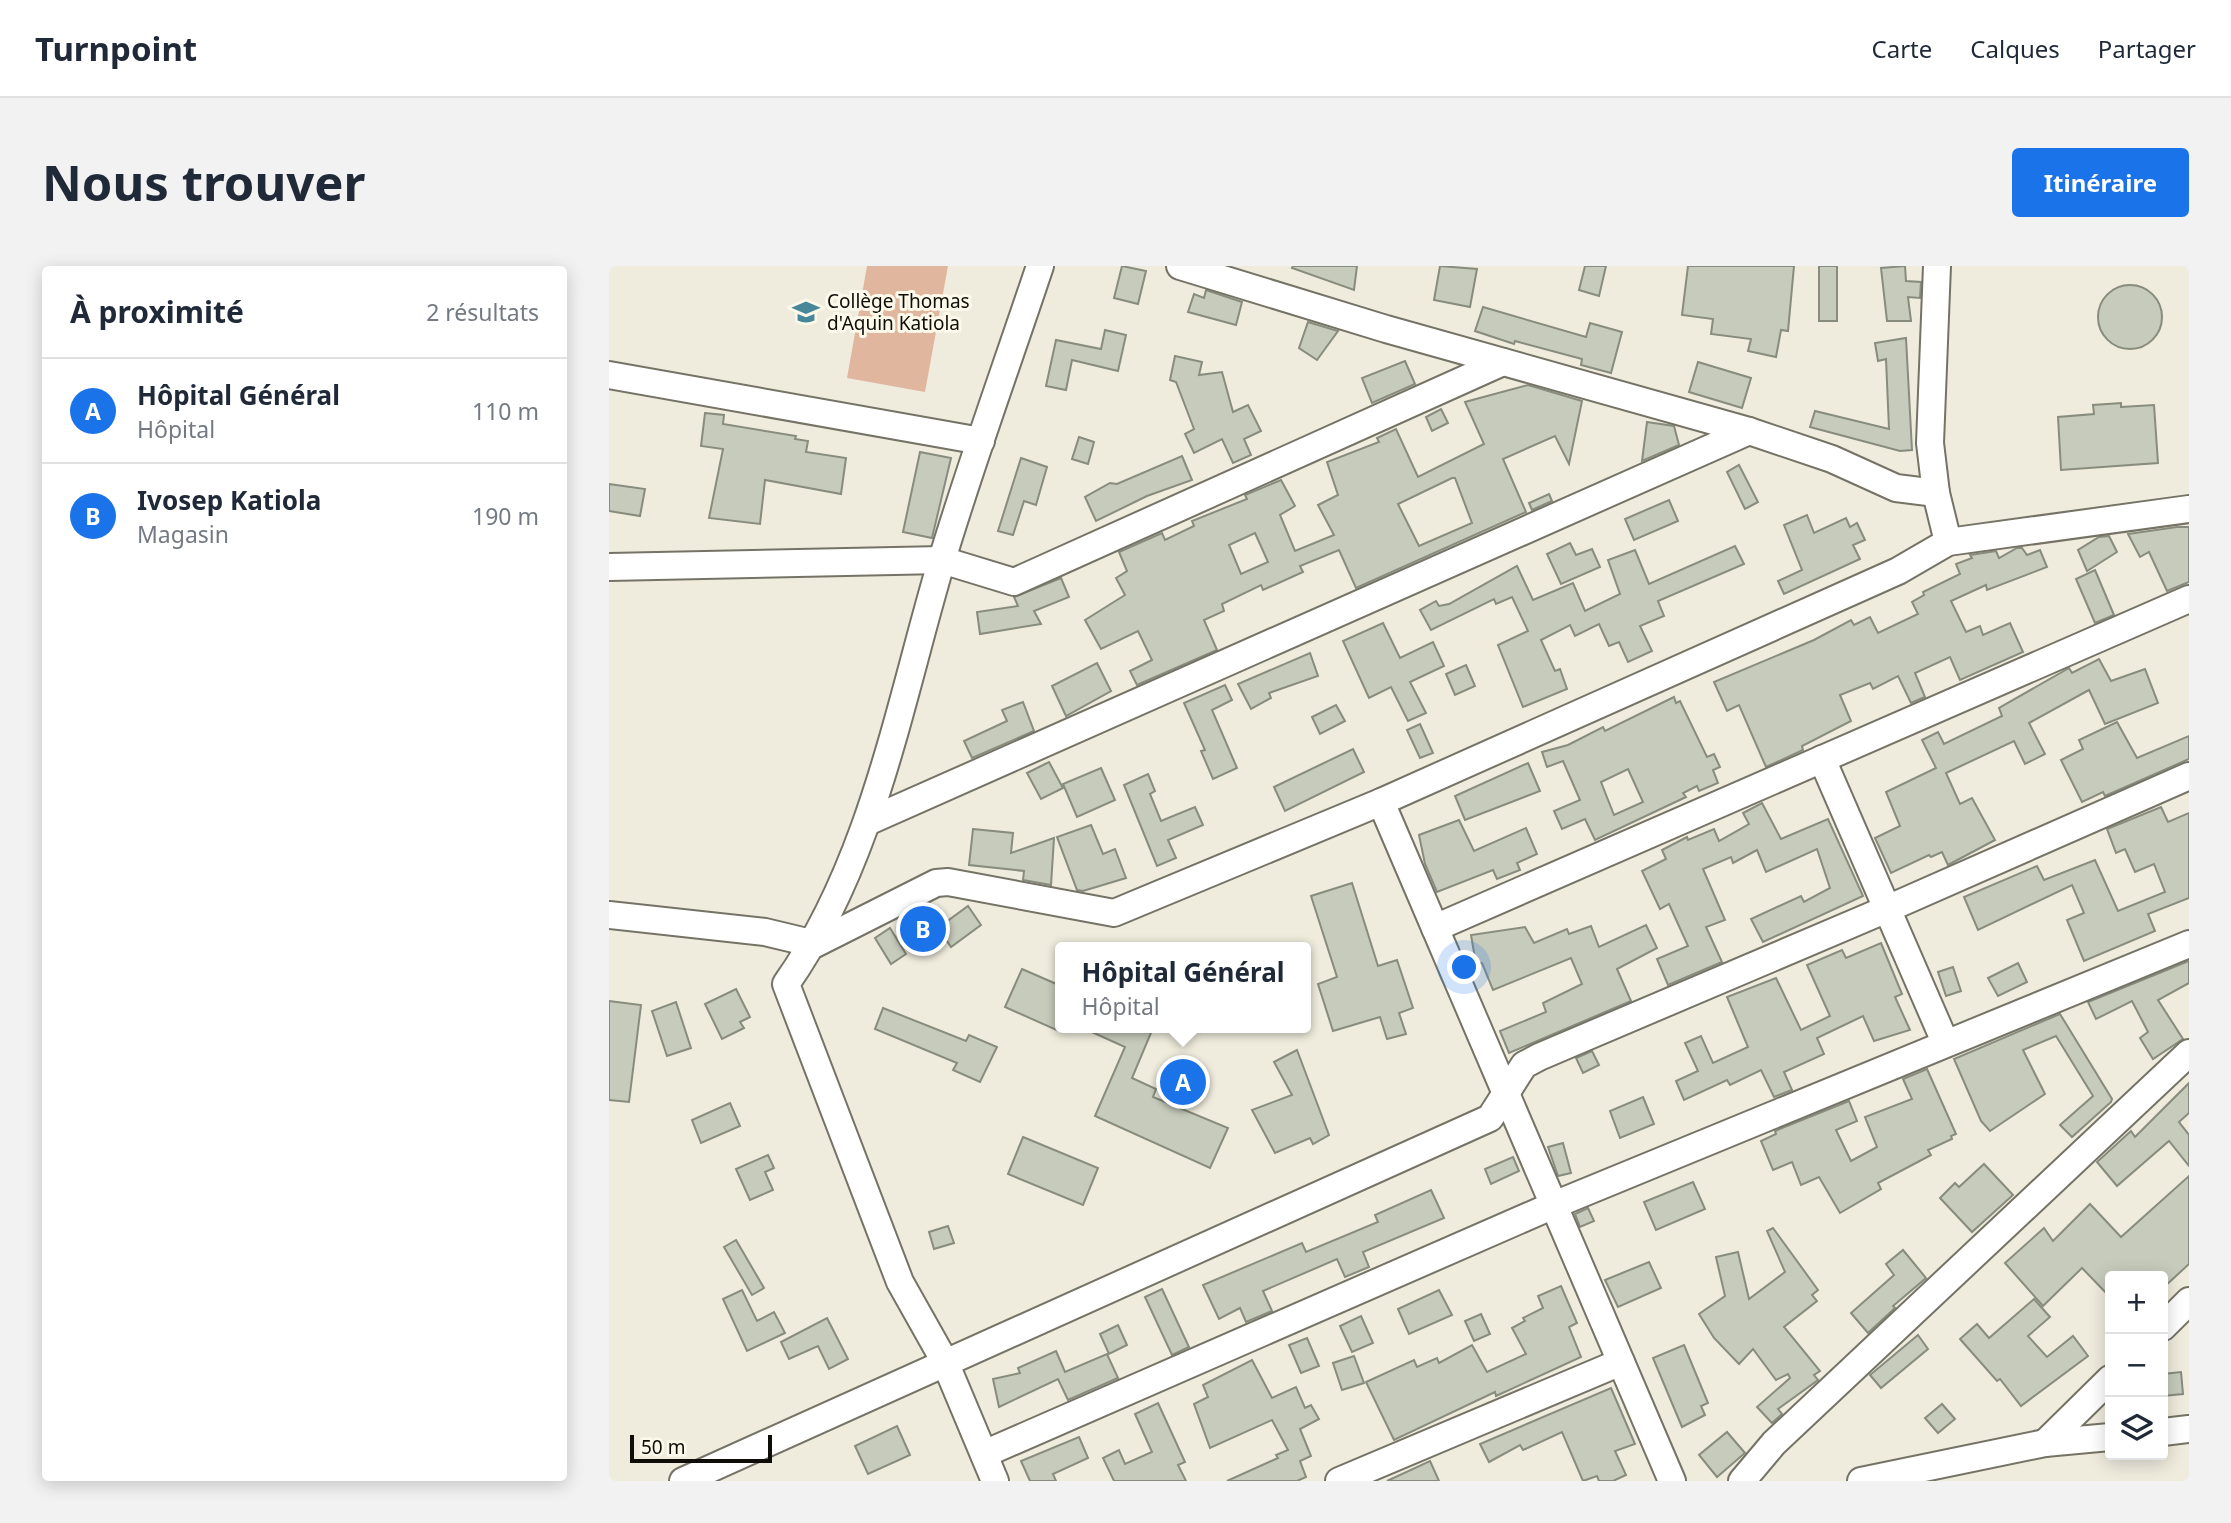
<!DOCTYPE html>
<html lang="fr">
<head>
<meta charset="utf-8">
<style>
  :root { --surface:#fff; --page:#f2f2f3; --text:#1f2937; --muted:#747a83; --line:#e0e1e3; --accent:#1a73e8 }
  body { margin:0; font-family:"Noto Sans",sans-serif; background:var(--page); color:var(--text) }
  .controls { position:absolute; right:21px; bottom:21px; display:grid; overflow:hidden; border-radius:7px; box-shadow:0 4px 18px #0003 }
  .controls button { width:63px; height:63px; display:grid; place-items:center; padding:0; border:0; border-bottom:2px solid var(--line); background:var(--surface); color:var(--text); font:35px sans-serif }
  .scale { position:absolute; left:21px; bottom:18px; width:142px; box-sizing:border-box; padding-left:7px; border:4px solid #0e0d08; border-top:0; font-size:19px; line-height:24px; white-space:nowrap; color:#0e0d08; -webkit-text-stroke:5px #fcf9ea; paint-order:stroke }
  .you { position:absolute; left:856px; top:702px; width:24px; height:24px; margin:-18px; border:5px solid #fff; border-radius:50%; background:#1a73e8; box-shadow:0 0 0 10px #1a73e833 }
  .badge { display:grid; place-items:center; width:46px; height:46px; border-radius:50%; background:var(--accent); color:#fff; font-size:23px; font-weight:700 }
  .pin { position:absolute; translate:-50% -50%; border:4px solid #fff; box-shadow:0 2px 7px #0006 }
  .popup { position:absolute; left:446px; top:676px; width:256px; height:91px; box-sizing:border-box; display:grid; place-content:center; border-radius:7px; background:var(--surface); filter:drop-shadow(0 2px 5px #0005); font-size:23px; white-space:nowrap; color:var(--muted) }
  .popup b { font-size:26px; color:var(--text) }
  .popup::after { content:''; position:absolute; left:50%; top:100%; margin-left:-14px; border:14px solid transparent; border-top-color:var(--surface) }
  .list { margin:0; padding:0; list-style:none }
  h2 { display:flex; justify-content:space-between; align-items:center; height:91px; margin:0; padding:0 28px; font-size:30px }
  h2 small { font-size:23px; font-weight:400; color:var(--muted) }
  .list li { display:grid; grid-template-columns:46px 1fr auto; gap:21px; align-items:center; box-sizing:border-box; height:105px; padding:0 28px; border-top:2px solid var(--line) }
  .list b { display:block; font-size:26px; white-space:nowrap }
  .list p { margin:0; font-size:23px; white-space:nowrap; color:var(--muted) }
  .list em { font-size:23px; font-style:normal; color:var(--muted) }
  .icon { flex:none; width:38px; height:38px; fill:none; stroke:currentColor; stroke-width:2; stroke-linecap:round; stroke-linejoin:round }
  .map { position:relative; flex:none; width:1580px; height:1215px; overflow:hidden; border-radius:7px }
  header { display:flex; align-items:center; gap:42px; box-sizing:border-box; height:98px; padding:0 35px; background:var(--surface); border-bottom:2px solid var(--line) }
  header strong { font-size:33px }
  nav { display:flex; gap:38px; margin-inline-start:auto; font-size:24px }
  .intro { display:flex; align-items:center; justify-content:space-between; box-sizing:border-box; height:168px; padding:0 42px }
  h1 { margin:0; font-size:49px }
  .button { padding:18px 32px; border-radius:7px; background:var(--accent); color:#fff; font-size:24px; font-weight:700 }
  main { display:flex; gap:42px; padding:0 42px }
  aside { flex:1; background:var(--surface); border-radius:7px; box-shadow:0 4px 18px #0003 }
  .map>svg:first-child { display:block }
  .green { fill:#e0b79e }
  .building { fill:#c6cbbc; stroke:#878c7e; stroke-width:2; fill-rule:evenodd }
  .lines { fill:none; stroke-linecap:round; stroke-linejoin:round }
  .minor-casing { stroke:#757365; stroke-width:30 }
  .minor { stroke:#fff; stroke-width:26 }
  .labels { text-anchor:middle; stroke-width:6; stroke-linejoin:round; paint-order:stroke }
  .poi-label { font-size:19px; fill:#0e0d08; stroke:#fcf9ea; text-anchor:start }
</style>
</head>
<body>
<header>
<strong>Turnpoint</strong>
<nav><a>Carte</a><a>Calques</a><a>Partager</a></nav>
</header>
<div class="intro"><h1>Nous trouver</h1><a class="button">Itinéraire</a></div>
<main>
<aside>
<h2>À proximité<small>2 résultats</small></h2>
<ul class="list">
<li><span class="badge">A</span><div><b>Hôpital Général</b><p>Hôpital</p></div><em>110 m</em></li>
<li><span class="badge">B</span><div><b>Ivosep Katiola</b><p>Magasin</p></div><em>190 m</em></li>
</ul>
</aside>
<div class="map">
<svg width="1580" height="1215" viewBox="0 0 1580 1215">
  <rect width="100%" height="100%" fill="#efecdd"/>
  <!-- green -->
  <path class="green" d="M258 0H339L316 126 238 112Z"/>
  <!-- building -->
  <g class="building">
    <path d="M513 0 537 5 529 38 505 32Z"/>
    <path d="M684 0H748L745 24 683 2Z"/>
    <path d="M831 0 868 3 861 41 825 34Z"/>
    <path d="M976 0H997L990 30 970 24Z"/>
    <path d="M1079 0H1185L1179 65 1172 64 1167 91 1139 85 1142 73 1102 68 1104 53 1073 49Z"/>
    <rect x="1210" y="0" width="18" height="55"/>
    <path d="M1296 0 1297 15 1312 16 1311 32 1299 31 1302 55H1278L1272 2Z"/>
    <circle cx="1521" cy="51" r="32"/>
    <path d="M597 24 633 36 627 59 579 46 585 28 595 32Z"/>
    <path d="M874 41 977 71 981 57 1013 66 1002 107 972 99 973 93 906 75 905 78 866 65Z"/>
    <path d="M699 56 729 65 708 94 690 82Z"/>
    <path d="M496 64 517 69 509 105 463 94 457 124 437 120 447 74 492 83Z"/>
    <path d="M1297 72 1303 184 1291 185 1201 161 1206 145 1280 163 1277 93 1269 95 1266 77Z"/>
    <path d="M566 90 593 96 590 109 613 106 624 146 639 139 652 165 635 173 642 189 624 197 613 173 585 187 576 168 585 163 567 116 561 114Z"/>
    <path d="M796 95 806 118 763 137 753 112Z"/>
    <path d="M1089 96 1142 112 1133 142 1080 126Z"/>
    <path d="M919 119 973 135 960 198 946 170 894 193 917 246 747 322 730 284 691 300 694 306 654 324 652 319 613 338 615 345 595 354 608 384 528 419 521 405 543 394 529 365 492 383 476 354 516 329 507 312 518 305 510 286 553 267 556 274 585 260 583 255 638 233 636 229 672 214 686 240 671 249 686 285 725 269 709 239 729 229 718 196 770 176 768 172 787 163 809 211 875 178 856 136ZM843 212H846L863 257 810 280 789 238ZM646 267 659 296 632 308 620 279Z"/>
    <path d="M1512 137V141L1545 139 1549 197 1452 204 1449 151 1485 148 1484 139Z"/>
    <path d="M832 143 839 157 823 165 817 151Z"/>
    <path d="M96 147 115 149 114 158 187 170 186 173 199 175 197 186 237 192 232 228 156 214 151 258 100 252 114 183 92 180Z"/>
    <path d="M1038 156 1065 160 1070 179 1033 195Z"/>
    <path d="M470 171 485 176 479 198 463 193Z"/>
    <path d="M311 186 342 192 323 272 294 266Z"/>
    <path d="M573 190 583 214 538 230 487 255 476 231 501 217 508 218Z"/>
    <path d="M412 192 438 201 427 239 415 235 404 269 389 265Z"/>
    <path d="M1130 199 1149 236 1136 243 1118 206Z"/>
    <path d="M0 218 36 223 31 250 0 245Z"/>
    <path d="M940 228 943 235 923 244 920 237Z"/>
    <path d="M1060 234 1069 255 1025 274 1016 253Z"/>
    <path d="M1198 249 1205 267 1237 252 1241 261 1248 257 1256 274 1244 279 1251 293 1175 328 1169 315 1193 304 1175 259Z"/>
    <path d="M1568 261H1580V316L1558 325 1540 286 1531 291 1519 268Z"/>
    <path d="M1500 270 1508 286 1478 305 1469 284 1490 271Z"/>
    <path d="M961 277 967 289 983 283 991 301 952 318 938 288Z"/>
    <path d="M1126 280 1135 298 1049 335 1055 350 1031 360 1043 385 1019 396 1010 376 1000 380 990 358 966 370 961 359 932 374 946 405 951 403 958 423 914 441 889 379 919 365 903 331 887 338 885 333 822 364 811 344 827 335 830 340 840 338 908 300 924 334 964 317 976 345 1011 328 999 294 1026 284 1040 318Z"/>
    <path d="M1408 282H1413L1418 289 1431 284 1438 301 1378 324 1377 319 1342 335 1357 366 1371 360 1374 369 1401 357 1414 386 1351 414 1341 391 1306 407 1316 431 1302 437 1289 410 1264 423 1261 417 1231 429 1242 455 1193 480 1194 484 1157 501 1130 439 1118 445 1105 416 1205 374 1242 354 1245 359 1261 351 1269 367 1309 348 1303 336 1315 329 1314 326 1351 308 1347 298 1363 292 1361 289 1387 285 1390 292Z"/>
    <path d="M1486 304 1505 349 1486 357 1467 313Z"/>
    <path d="M452 312 460 331 425 345 432 358 371 368 368 346 409 340 405 331Z"/>
    <path d="M774 357 791 392 824 376 835 400 801 416 817 447 799 455 782 421 760 432 734 375Z"/>
    <path d="M701 387 709 410 660 427 662 432 642 443 629 418Z"/>
    <path d="M1490 393 1502 415 1536 403 1549 437 1496 458 1480 424 1420 457 1436 488 1416 498 1405 475 1337 507 1351 538 1363 532 1386 574 1339 599 1333 586 1322 591 1320 589 1282 607 1266 572 1291 560 1277 526 1327 502 1313 474 1329 466 1335 478 1393 450 1390 442 1460 402 1463 407Z"/>
    <path d="M488 397 502 425 457 450 443 420Z"/>
    <path d="M857 399 866 420 846 429 837 408Z"/>
    <path d="M616 419 623 434 603 444 628 502 604 513 592 485 596 484 575 437Z"/>
    <path d="M1065 431 1067 437 1071 435 1098 491 1105 488 1111 501 1104 504 1109 517 1090 525 1088 520 1074 527 1077 531 986 574 976 553 953 563 945 545 971 534 954 495 938 501 933 486 959 479 994 461 996 465ZM1019 503 1034 536 1005 549 992 516Z"/>
    <path d="M414 436 425 465 363 492 355 475 398 455 393 444Z"/>
    <path d="M727 439 736 455 711 468 703 451Z"/>
    <path d="M1508 456 1528 492 1580 470V493L1496 530 1494 526 1473 536 1452 494 1474 483 1470 474Z"/>
    <path d="M811 458 824 487 811 492 798 464Z"/>
    <path d="M744 483 755 506 676 545 665 521Z"/>
    <path d="M440 496 454 522 432 533 418 507Z"/>
    <path d="M919 497 931 525 856 554 846 530Z"/>
    <path d="M492 502 506 534 468 551 454 518Z"/>
    <path d="M539 508 546 525 541 528 552 555 586 541 594 559 559 574 567 592 548 600 515 519Z"/>
    <path d="M1153 537 1172 573 1219 553 1254 630 1154 676 1142 653 1192 630 1195 636 1221 622 1208 583 1157 606 1148 584 1124 597 1122 591 1094 603 1116 654 1097 661 1113 696 1059 719 1048 693 1079 680 1060 638 1051 643 1033 605 1057 593 1053 584 1078 571 1079 574 1105 563 1110 575 1140 558 1134 547Z"/>
    <path d="M1552 541 1559 556 1580 547V632L1539 648 1546 665 1475 695 1458 654 1475 647 1463 619 1369 664 1355 631 1428 600 1435 614 1486 594 1509 645 1556 626 1545 598 1526 606 1516 583 1507 587 1498 563Z"/>
    <path d="M850 554 865 585 917 562 928 588 908 597 911 604 888 613 884 604 828 626 816 598 810 569Z"/>
    <path d="M482 559 494 588 506 583 517 612 474 625 468 624 448 571Z"/>
    <path d="M364 563 404 567 402 587 445 572 442 619 414 614 415 605 360 599Z"/>
    <path d="M743 617 769 700 788 694 804 742 790 747 797 768 778 773 771 751 724 765 709 718 728 711 702 630Z"/>
    <path d="M359 640 372 659 342 681 329 662Z"/>
    <path d="M1037 659 1048 682 1008 703 1022 735 900 787 891 765 937 746 934 737 973 718 962 692 884 724 873 697 867 698 862 669 916 661 925 677 958 663 960 668 982 660 990 681Z"/>
    <path d="M281 662 297 688 282 698 266 672Z"/>
    <path d="M1272 677 1293 728 1286 731 1301 764 1265 775 1254 750 1208 772 1215 788 1175 806 1183 824 1165 831 1152 804 1121 819 1118 814 1075 834 1067 815 1089 805 1076 777 1092 770 1104 797 1139 781 1118 731 1167 712 1192 764 1221 750 1198 699 1233 684 1237 692Z"/>
    <path d="M1580 695V717L1549 734 1574 773 1544 793 1531 772 1539 766 1523 735 1487 753 1479 736Z"/>
    <path d="M1409 697 1418 716 1389 730 1379 712Z"/>
    <path d="M1344 701 1352 725 1337 730 1329 706Z"/>
    <path d="M413 703 452 720V766L396 741Z"/>
    <path d="M127 723 141 751 131 756 135 762 113 773 96 738Z"/>
    <path d="M0 735 32 739 20 836 0 834Z"/>
    <path d="M67 736 82 782 58 790 43 745Z"/>
    <path d="M274 742 357 775 360 769 388 781 371 816 344 804 348 797 266 763Z"/>
    <path d="M1451 748 1503 833 1502 836 1463 871 1451 859 1484 830 1447 770 1414 784 1436 828 1381 865 1372 855 1345 793Z"/>
    <path d="M474 762H544L523 812 547 823 544 831 619 862 601 902 486 850 516 781Z"/>
    <path d="M688 784 720 869 704 878 701 872 666 887 643 844 683 829 665 796Z"/>
    <path d="M983 785 990 799 974 807 967 792Z"/>
    <path d="M1318 803 1347 868 1342 870 1343 873 1319 884 1322 889 1269 917 1272 923 1231 947 1210 911 1192 919 1183 896 1164 904 1152 875 1167 868 1166 865 1240 835 1248 855 1227 864 1242 895 1268 881 1256 851 1303 833 1294 813Z"/>
    <path d="M1580 817V847L1570 856 1580 869V900L1560 875 1508 920 1488 896 1522 865 1526 871Z"/>
    <path d="M1034 831 1045 858 1011 872 1001 845Z"/>
    <path d="M121 837 131 860 92 877 83 854Z"/>
    <path d="M414 871 489 902 474 939 399 908Z"/>
    <path d="M954 877 962 907 949 910 939 881Z"/>
    <path d="M159 889 165 902 156 906 164 924 141 934 127 903Z"/>
    <path d="M904 891 910 905 882 918 876 903Z"/>
    <path d="M1375 898 1404 929 1363 966 1331 932 1346 917 1350 921Z"/>
    <path d="M1580 910V998L1554 1022V1010H1501V1031L1473 1002 1434 1040 1396 997 1435 962 1444 975 1481 938 1512 971Z"/>
    <path d="M1084 916 1096 943 1047 964 1035 936Z"/>
    <path d="M822 924 835 952 754 986 760 1001 736 1011 728 993 654 1025 663 1045 637 1056 631 1042 610 1053 594 1019 693 977 697 986 769 956 766 949Z"/>
    <path d="M979 942 985 955 971 961 966 948Z"/>
    <path d="M339 960 345 977 325 983 320 966Z"/>
    <path d="M1164 962 1209 1024 1203 1029 1208 1035 1175 1061 1211 1105 1205 1109 1209 1114 1169 1143 1173 1148 1163 1157 1148 1141 1181 1112 1179 1108 1167 1114 1144 1083 1130 1098 1105 1072 1090 1048 1116 1030 1107 991 1129 986 1140 1033 1176 1006 1158 965Z"/>
    <path d="M127 974 155 1022 143 1029 115 981Z"/>
    <path d="M1294 984 1317 1012 1284 1040 1286 1042 1259 1067 1242 1047 1285 1009 1277 998Z"/>
    <path d="M1040 996 1052 1022 1009 1041 996 1014Z"/>
    <path d="M952 1020 968 1057 960 1061 972 1091 887 1130 886 1126 785 1174 757 1116 805 1094 808 1101 828 1092 830 1097 863 1079 878 1106 917 1088 903 1062 916 1055 914 1052 934 1042 929 1030Z"/>
    <path d="M553 1023 580 1081 563 1089 536 1031Z"/>
    <path d="M133 1024 148 1055 165 1046 176 1067 138 1085 114 1033Z"/>
    <path d="M830 1024 843 1049 800 1068 789 1043Z"/>
    <path d="M1425 1033 1441 1051 1419 1070 1438 1091 1464 1070 1479 1090 1412 1140 1391 1113 1388 1115 1351 1073 1368 1058 1380 1072Z"/>
    <path d="M872 1048 881 1068 865 1075 856 1055Z"/>
    <path d="M752 1050 764 1077 743 1086 731 1060Z"/>
    <path d="M218 1052 239 1093 220 1103 209 1080 180 1093 172 1076Z"/>
    <path d="M509 1059 518 1079 500 1088 491 1068Z"/>
    <path d="M1309 1069 1319 1083 1272 1122 1261 1109Z"/>
    <path d="M698 1072 710 1100 692 1107 680 1079Z"/>
    <path d="M1075 1079 1099 1137 1092 1140 1096 1149 1073 1161 1044 1092Z"/>
    <path d="M447 1085 456 1106 498 1088 509 1112 459 1134 449 1113 390 1141 384 1113 411 1107 409 1102Z"/>
    <path d="M745 1090 755 1117 733 1124 724 1097Z"/>
    <path d="M643 1094 663 1132 687 1121 696 1142 702 1139 710 1153 691 1163 702 1190 691 1195 697 1211 688 1215H618L669 1192 667 1189 679 1184 663 1154 601 1182 585 1138 599 1131 594 1119Z"/>
    <path d="M1572 1106 1574 1128 1554 1130V1108Z"/>
    <path d="M1002 1122 1026 1178 1006 1185 1017 1209 1004 1215H990L988 1210 974 1215 953 1166 914 1184 911 1179 880 1196 871 1178Z"/>
    <path d="M549 1137 576 1196 569 1199 577 1215H505L494 1192 510 1184 516 1198 543 1186 526 1148Z"/>
    <path d="M1333 1138 1346 1153 1329 1167 1316 1152Z"/>
    <path d="M288 1160 301 1189 259 1208 246 1180Z"/>
    <path d="M1118 1166 1136 1187 1108 1211 1090 1189Z"/>
    <path d="M470 1171 479 1192 444 1208 447 1215H421L412 1195Z"/>
    <path d="M821 1195 830 1215H778Z"/>
  </g>
  <g class="lines">
    <defs>
      <g id="minor">
        <path d="M571 0 777 63 1140 165 1223 193 1287 222 1327 227"/>
        <path d="M1328 0 1321 177 1327 227 1339 276"/>
        <path d="M0 109 372 175"/>
        <path d="M0 301 333 294 405 316 894 96"/>
        <path d="M1213 493 1336 776"/>
        <path d="M772 536 1063 1215"/>
        <path d="M258 556 1140 165"/>
        <path d="M0 649 156 666 206 678 327 617 339 616 505 647 772 536 1289 305 1339 276 1580 243"/>
        <path d="M826 662 1580 333"/>
        <path d="M1554 1061 1580 1035"/>
        <path d="M1554 1166 1580 1163"/>
        <path d="M1436 1177 1501 1113"/>
        <path d="M375 1188 945 939 1580 678"/>
        <path d="M74 1215 881 852 915 799 930 791 1278 643 1580 510"/>
        <path d="M386 1215 336 1096 291 1016 177 718C263 596 290 439 332 297 362 197 398 99 431 0"/>
        <path d="M730 1215 1012 1096"/>
        <path d="M1133 1215 1165 1177 1580 787"/>
        <path d="M1252 1215 1436 1177 1501 1171"/>
      </g>
    </defs>
    <!-- minor casing -->
    <use href="#minor" class="minor-casing"/>
    <!-- minor -->
    <use href="#minor" class="minor"/>
  </g>
  <!-- icons -->
  <defs>
    <symbol id="school-bare" viewBox="-9 -9 18 18"><path d="M0-5L7-2L0 1L-7-2ZM-4 1L0 2.5L4 1V4Q0 6-4 4Z" fill="#468899" stroke="#fcf9ea" stroke-width="2.5" paint-order="stroke"/></symbol>
  </defs>
  <g fill-rule="evenodd">
    <use href="#school-bare" x="178" y="27" width="38" height="38"/>
  </g>
  <g class="labels">
    <!-- poi labels -->
    <g class="poi-label">
      <text x="218" y="42">Collège Thomas<tspan x="218" dy="22">d'Aquin Katiola</tspan></text>
    </g>
  </g>
</svg>
<div class="controls">
<button>+</button>
<button>−</button>
<button><svg class="icon" aria-label="layers" viewBox="0 0 24 24"><path d="M12 4l9 5-9 5-9-5zM3 14l9 5 9-5"/></svg></button>
</div>
<div class="scale">50 m</div>
<div class="you"></div>
<div class="pin badge" style="left:574px;top:816px">A</div>
<div class="popup"><b>Hôpital Général</b>Hôpital</div>
<div class="pin badge" style="left:314px;top:663px">B</div>
</div>
</main>
</body>
</html>
